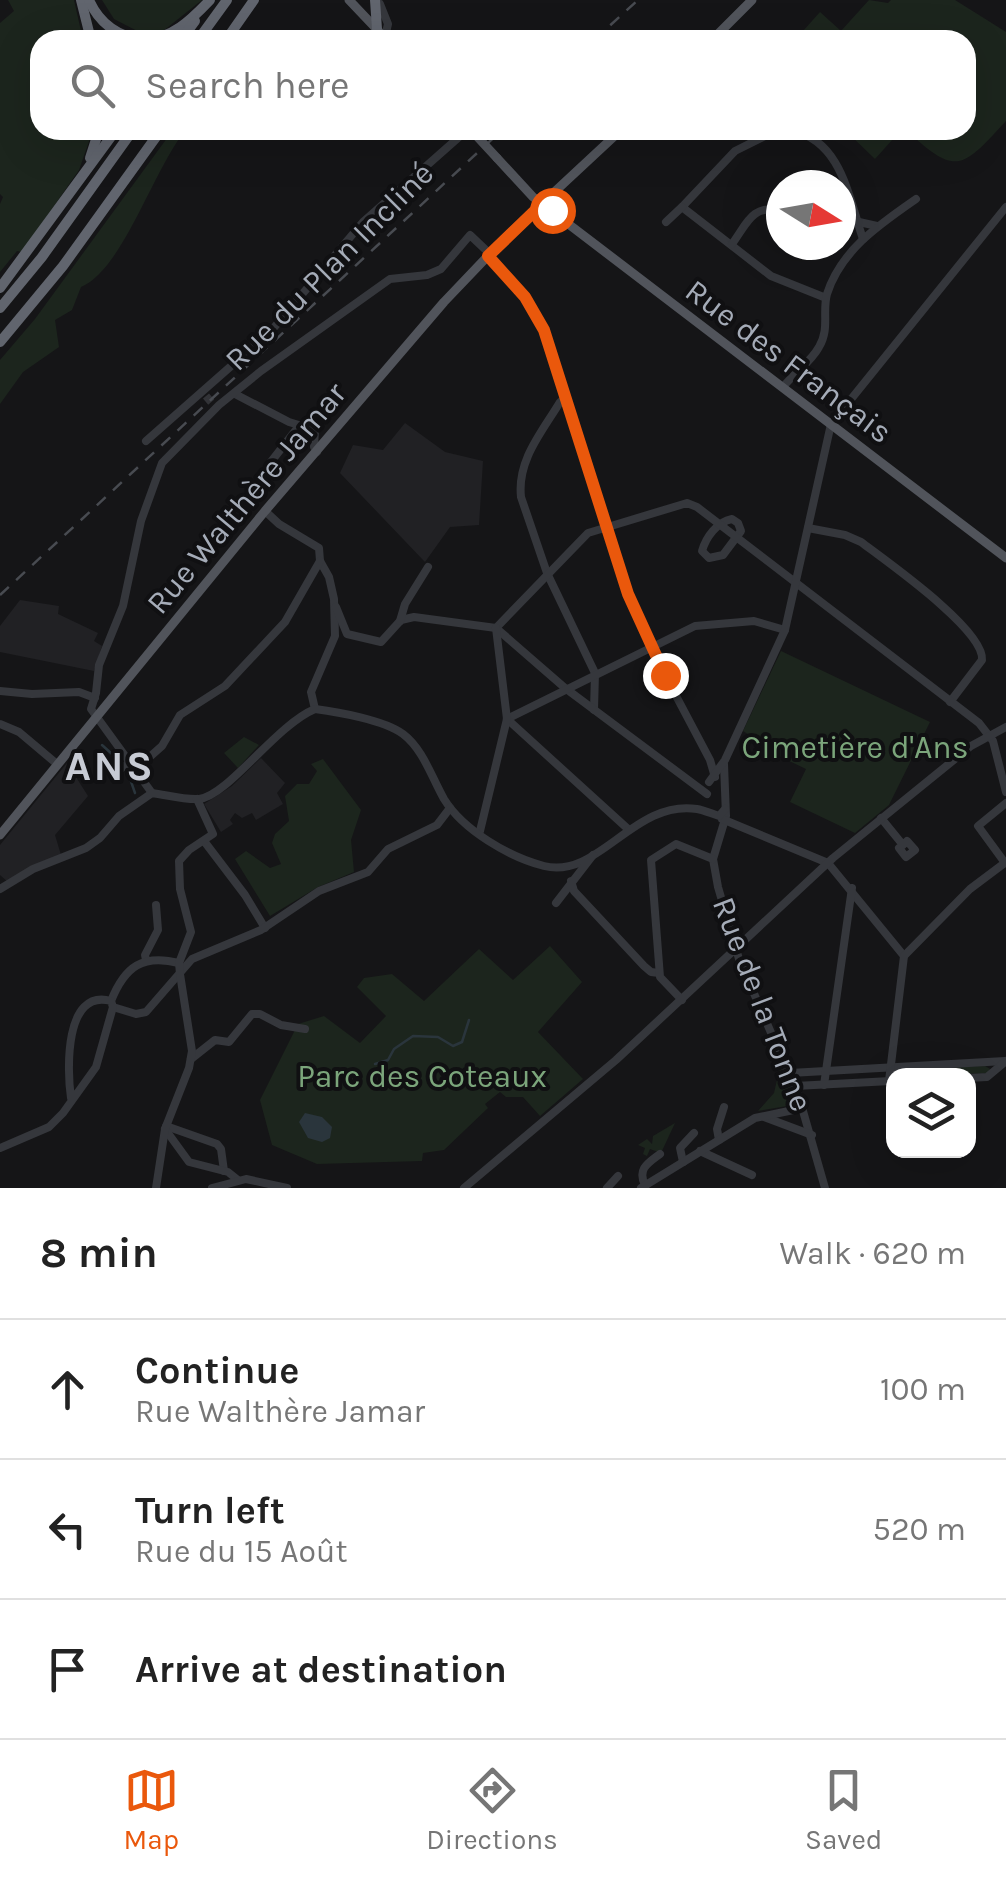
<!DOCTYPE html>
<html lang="en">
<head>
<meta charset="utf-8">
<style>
  :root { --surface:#fff; --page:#f6f6f6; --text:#222; --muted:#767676; --line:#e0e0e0; --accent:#ea580c }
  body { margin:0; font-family:Karla,sans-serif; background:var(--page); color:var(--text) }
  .controls { position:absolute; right:30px; bottom:30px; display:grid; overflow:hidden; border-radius:20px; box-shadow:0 10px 40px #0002 }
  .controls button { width:90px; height:90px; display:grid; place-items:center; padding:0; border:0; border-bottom:2px solid var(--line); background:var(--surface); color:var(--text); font:50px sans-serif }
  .compass { position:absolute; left:766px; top:170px; width:90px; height:90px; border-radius:50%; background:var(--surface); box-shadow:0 10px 40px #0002; rotate:101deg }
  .stop { position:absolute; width:30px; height:30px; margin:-22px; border:8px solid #ea580c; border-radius:50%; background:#fff }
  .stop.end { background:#ea580c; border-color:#fff; box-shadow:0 2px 10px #0008 }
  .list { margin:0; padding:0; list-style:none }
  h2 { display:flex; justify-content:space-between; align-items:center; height:130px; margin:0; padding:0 40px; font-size:42px }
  h2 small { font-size:32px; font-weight:400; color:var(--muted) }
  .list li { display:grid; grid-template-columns:65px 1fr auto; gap:30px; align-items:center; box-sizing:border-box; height:140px; padding:0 40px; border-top:2px solid var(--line) }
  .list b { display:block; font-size:38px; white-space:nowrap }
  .list p { margin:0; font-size:32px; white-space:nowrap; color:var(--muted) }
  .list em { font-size:32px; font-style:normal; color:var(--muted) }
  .icon { flex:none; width:55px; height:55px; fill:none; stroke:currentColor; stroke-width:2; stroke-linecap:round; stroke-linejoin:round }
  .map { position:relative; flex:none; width:1006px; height:1188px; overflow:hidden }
  .search { position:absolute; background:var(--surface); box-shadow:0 10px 40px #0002; left:30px; right:30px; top:30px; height:110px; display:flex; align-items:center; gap:25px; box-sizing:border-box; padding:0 35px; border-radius:30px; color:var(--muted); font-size:38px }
  .sheet { height:550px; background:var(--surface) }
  nav { display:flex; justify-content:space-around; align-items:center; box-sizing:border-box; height:140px; border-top:2px solid var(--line); background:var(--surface); font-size:28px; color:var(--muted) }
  nav a { display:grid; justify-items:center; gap:5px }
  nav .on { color:var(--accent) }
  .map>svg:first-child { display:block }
  .built { fill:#212124 }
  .green { fill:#1c251d }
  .water { fill:#2a353c }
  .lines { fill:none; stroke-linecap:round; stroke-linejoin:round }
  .stream { stroke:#2a353c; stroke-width:2.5 }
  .minor-tunnel { stroke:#323337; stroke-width:8; stroke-dasharray:8 4; stroke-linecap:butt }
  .minor { stroke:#35373c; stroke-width:8 }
  .major { stroke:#51545b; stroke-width:9 }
  .highway { stroke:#61656e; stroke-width:10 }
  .rail { stroke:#484b51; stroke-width:2.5; stroke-dasharray:12 10; stroke-linecap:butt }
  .major-bridge { stroke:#51545b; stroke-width:9 }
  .route { stroke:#ea580c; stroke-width:12 }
  .labels { text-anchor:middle; stroke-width:8; stroke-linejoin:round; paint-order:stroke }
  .street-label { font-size:32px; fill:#a5acb8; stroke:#101012 }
  .park-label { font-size:32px; fill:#7ba57b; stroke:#101012 }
  .district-label { font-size:42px; font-weight:bold; letter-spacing:2.5px; fill:#c7cbd4; stroke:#101012 }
</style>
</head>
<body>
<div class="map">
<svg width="1006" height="1188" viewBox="0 0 1006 1188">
  <rect width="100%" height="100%" fill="#151517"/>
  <!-- built -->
  <g class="built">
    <path d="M405 423 445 452 483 461 479 525 450 527 425 562 340 473 353 445 383 450Z"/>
    <path d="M20 600 59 606 58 614 98 633 94 641 102 646 94 671 0 652V626Z"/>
    <path d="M261 758 285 783 277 793 283 804 256 820 252 813 242 818 235 813 230 820 233 824 221 832 204 804 232 786Z"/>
    <path d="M67 763 88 796 55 835 61 855 8 882 0 875V845Z"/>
  </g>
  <!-- green -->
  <g class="green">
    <path d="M8 0H74L83 40H40V130H93L79 170 22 252 17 251 0 272V204L3 197 0 194V23L14 11Z"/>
    <path d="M102 0H202L163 31 145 35 114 19Z"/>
    <path d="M869 0 888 3 891 0H955L1006 32V121C961 170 956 176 906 130H966V40H795L820 12 841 31Z"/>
    <path d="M173 130H186C155 165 123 270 81 287L72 310 55 320 59 347 23 372 0 404V360L35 319Z"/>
    <path d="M845 130H901L875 159Z"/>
    <path d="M781 651 930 722 889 805 855 833 790 802 806 769 758 746 759 741 743 731Z"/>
    <path d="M244 737 259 745 238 768 224 753Z"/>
    <path d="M323 759 361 810 351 840 354 872 318 887 270 916 235 859 246 851 270 868 281 864 272 843 275 834 289 821 285 796 297 784H309L317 771 311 764Z"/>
    <path d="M550 946 582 982 538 1032 583 1079 540 1116 523 1097H506L500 1092 485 1104 488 1108 444 1150 423 1153 422 1161 317 1164 272 1145 260 1100 298 1024 324 1016 360 1043 386 1016 357 987 364 978 392 974 424 1001 479 949 513 980Z"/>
    <path d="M985 1066 990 1069 989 1073 894 1076 897 1070Z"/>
    <path d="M783 1067 794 1096 793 1105 758 1111 774 1093 779 1071Z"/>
    <path d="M675 1123 661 1153 650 1149 647 1156 643 1154 645 1148 638 1145 647 1139 652 1144 653 1136Z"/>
  </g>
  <!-- water -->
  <path class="water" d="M305 1113 322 1117 332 1127 330 1138 322 1142 308 1138 299 1122Z"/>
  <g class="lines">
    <!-- stream -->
    <g class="stream">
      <path d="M102 745 122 763"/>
      <path d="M127 770 135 793"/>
      <path d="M375 1064 388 1060 394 1049 413 1036 438 1037 453 1046 462 1042 469 1020"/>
    </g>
    <!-- minor-tunnel -->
    <path class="minor-tunnel" d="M206 396 212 403"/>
    <!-- minor -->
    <g class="minor">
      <path d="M380 4 388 24 385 37"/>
      <path d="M777 130 735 151 682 207 771 276 826 298"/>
      <path d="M792 130C842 142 848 196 863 239"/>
      <path d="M841 218 877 226"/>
      <path d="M666 222 682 207"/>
      <path d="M732 244C748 222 751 206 781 209"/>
      <path d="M488 256 525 297 544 330 628 594 665 675 710 760 715 777"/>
      <path d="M783 387C794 373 811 362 819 347 830 329 822 312 827 294 841 250 880 224 916 199"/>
      <path d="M235 394 289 422 315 430 314 447 317 452"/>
      <path d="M565 398 560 402C542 432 517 460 521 497L547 573 595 673 594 710"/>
      <path d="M146 441 272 330 363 222 467 130"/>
      <path d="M270 463 299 426"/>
      <path d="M265 511 279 524 319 548 320 561 329 577 334 599 335 636 311 692 315 709"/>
      <path d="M732 519 738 523 741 531 723 555 709 558 702 551C706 537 717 522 732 519Z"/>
      <path d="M808 528 845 535 861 542C886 561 985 630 982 660L950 702"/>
      <path d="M336 607 347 634 381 642 401 620 414 617 496 628"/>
      <path d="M400 621 405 604 428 567"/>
      <path d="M496 628 588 533 687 503 697 507 979 723 993 741 1006 792"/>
      <path d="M496 628 565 688 707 794"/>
      <path d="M0 691 32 694 79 692 95 698"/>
      <path d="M507 719 695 626 754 621 785 630"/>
      <path d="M507 719 628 829"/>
      <path d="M0 724 19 732 57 764"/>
      <path d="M724 764 726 816 713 859 718 887 739 959 799 1097 825 1188"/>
      <path d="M135 770 162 746 180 715 225 686 285 622 320 561"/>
      <path d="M115 773 130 762"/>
      <path d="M709 782 725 760 785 630 831 424 1006 207"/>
      <path d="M152 793 91 709 96 693 99 665 123 606 141 521 162 463 219 405 261 371 390 279 427 275 441 269 470 235 490 254"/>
      <path d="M881 818 903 845 899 848 906 857 915 850 907 841 903 845"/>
      <path d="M722 819 828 863 904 956"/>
      <path d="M480 831 507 719 496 628"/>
      <path d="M204 841 245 895 265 928"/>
      <path d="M1005 863 978 826 1006 803"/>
      <path d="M571 881 574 891 644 966 651 972 659 973"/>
      <path d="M0 889 33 869 86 848 100 838 119 816 152 793C167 795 184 800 199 799 228 796 276 725 315 709 338 712 384 720 403 734 423 749 432 778 444 799 463 830 509 857 544 866 598 880 634 799 697 809 704 810 712 814 719 816L725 809"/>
      <path d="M556 903 593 855"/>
      <path d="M146 960 145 955 158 930 156 905"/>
      <path d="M682 1000 660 977 651 860 676 844 713 859"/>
      <path d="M111 1001C125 966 143 954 179 963"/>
      <path d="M113 1007 136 1014 146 1012 192 959 261 930 319 891 368 872 388 849 437 825 450 808"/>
      <path d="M191 1059 215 1040 229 1042 252 1014H260L281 1025 305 1029"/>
      <path d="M790 1073 1005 1061"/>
      <path d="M968 1078 987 1077 1006 1061"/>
      <path d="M889 1081 904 956 970 889 1006 862"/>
      <path d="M824 1085 852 888"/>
      <path d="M795 1086 891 1081"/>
      <path d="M764 1117 812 1135"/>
      <path d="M166 1126 217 1144 221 1149 224 1171"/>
      <path d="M165 1129 189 1162 228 1172 238 1180"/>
      <path d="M719 1140 717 1129 724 1107"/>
      <path d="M0 1148 49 1127 63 1113 96 1067 113 1007 111 1001C64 988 67 1071 71 1098"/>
      <path d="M700 1151 752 1175"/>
      <path d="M683 1162 680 1148 694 1133"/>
      <path d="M645 1185C637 1169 648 1163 660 1154"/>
      <path d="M156 1188 165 1129 189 1068 192 1051 180 974 179 963 191 932 180 889 179 861 189 850 213 834 197 799"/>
      <path d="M212 1188 246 1179 287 1188"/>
      <path d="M464 1188 616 1060 833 858 971 746 1006 727"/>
      <path d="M607 1188 618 1176"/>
      <path d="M641 1188 755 1118 803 1108"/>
    </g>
    <!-- major -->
    <g class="major">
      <path d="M349 0 387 40"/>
      <path d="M712 40 752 0"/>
      <path d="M497 158 533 197 1006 558"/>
      <path d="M0 835 265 511 444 302 506 237 621 130"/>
    </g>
    <!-- highway -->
    <g class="highway">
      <path d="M81 0 91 40"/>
      <path d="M89 0C99 23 117 36 142 40"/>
      <path d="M375 0 377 29"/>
      <path d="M143 40C172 39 191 20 210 0"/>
      <path d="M181 40 195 21"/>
      <path d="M198 40 227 0"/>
      <path d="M226 40 254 0"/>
      <path d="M90 158 99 130"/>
      <path d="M0 288 116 130"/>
      <path d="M0 308 42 257 133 130"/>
      <path d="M0 342 63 266 161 130"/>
    </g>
    <!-- rail -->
    <g class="rail">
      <path d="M594 40 638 0"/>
      <path d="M0 595 502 130"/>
    </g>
    <!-- major-bridge -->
    <path class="major-bridge" d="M472 131 497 158"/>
  </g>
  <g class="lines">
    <!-- route -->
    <path class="route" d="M552 210 542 204 488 256 525 297 544 330 628 594 665 675"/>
  </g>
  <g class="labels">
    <!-- street labels -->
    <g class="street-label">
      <text transform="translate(329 266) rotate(-45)" y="11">Rue du Plan Incliné</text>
      <text transform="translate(789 361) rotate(37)" y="11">Rue des Français</text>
      <text transform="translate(246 498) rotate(-50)" y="11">Rue Walthère Jamar</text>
      <text transform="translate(763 1004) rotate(69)" y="11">Rue de la Tonne</text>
    </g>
    <!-- park labels -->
    <g class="park-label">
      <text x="855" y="758">Cimetière d'Ans</text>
      <text x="422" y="1087">Parc des Coteaux</text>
    </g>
    <!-- district labels -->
    <g class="district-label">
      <text x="110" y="780">ANS</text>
    </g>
  </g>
</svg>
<div class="controls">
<button><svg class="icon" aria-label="layers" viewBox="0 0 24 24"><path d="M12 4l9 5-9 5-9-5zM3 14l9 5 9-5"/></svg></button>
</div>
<svg class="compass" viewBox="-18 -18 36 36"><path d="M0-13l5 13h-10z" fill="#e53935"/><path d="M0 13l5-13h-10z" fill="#767676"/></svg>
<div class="stop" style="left:552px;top:210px"></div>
<div class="stop end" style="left:665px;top:675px"></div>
<div class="search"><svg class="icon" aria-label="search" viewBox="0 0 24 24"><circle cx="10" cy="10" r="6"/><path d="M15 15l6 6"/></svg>Search here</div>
</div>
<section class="sheet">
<h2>8 min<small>Walk · 620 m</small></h2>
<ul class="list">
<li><svg class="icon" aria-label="ahead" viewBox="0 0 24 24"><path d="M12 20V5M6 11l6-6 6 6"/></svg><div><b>Continue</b><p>Rue Walthère Jamar</p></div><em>100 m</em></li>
<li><svg class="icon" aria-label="left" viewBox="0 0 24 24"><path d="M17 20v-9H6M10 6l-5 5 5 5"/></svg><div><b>Turn left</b><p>Rue du 15 Août</p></div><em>520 m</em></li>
<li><svg class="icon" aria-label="arrive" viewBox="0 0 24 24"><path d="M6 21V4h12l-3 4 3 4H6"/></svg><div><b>Arrive at destination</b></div></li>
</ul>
</section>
<nav>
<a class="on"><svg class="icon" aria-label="map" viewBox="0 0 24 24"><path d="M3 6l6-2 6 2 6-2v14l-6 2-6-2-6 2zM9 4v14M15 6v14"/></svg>Map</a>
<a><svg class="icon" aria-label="directions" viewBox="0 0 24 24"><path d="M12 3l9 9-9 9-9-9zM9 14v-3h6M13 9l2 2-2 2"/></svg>Directions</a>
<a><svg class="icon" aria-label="saved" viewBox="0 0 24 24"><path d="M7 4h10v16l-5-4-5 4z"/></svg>Saved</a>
</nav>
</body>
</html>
